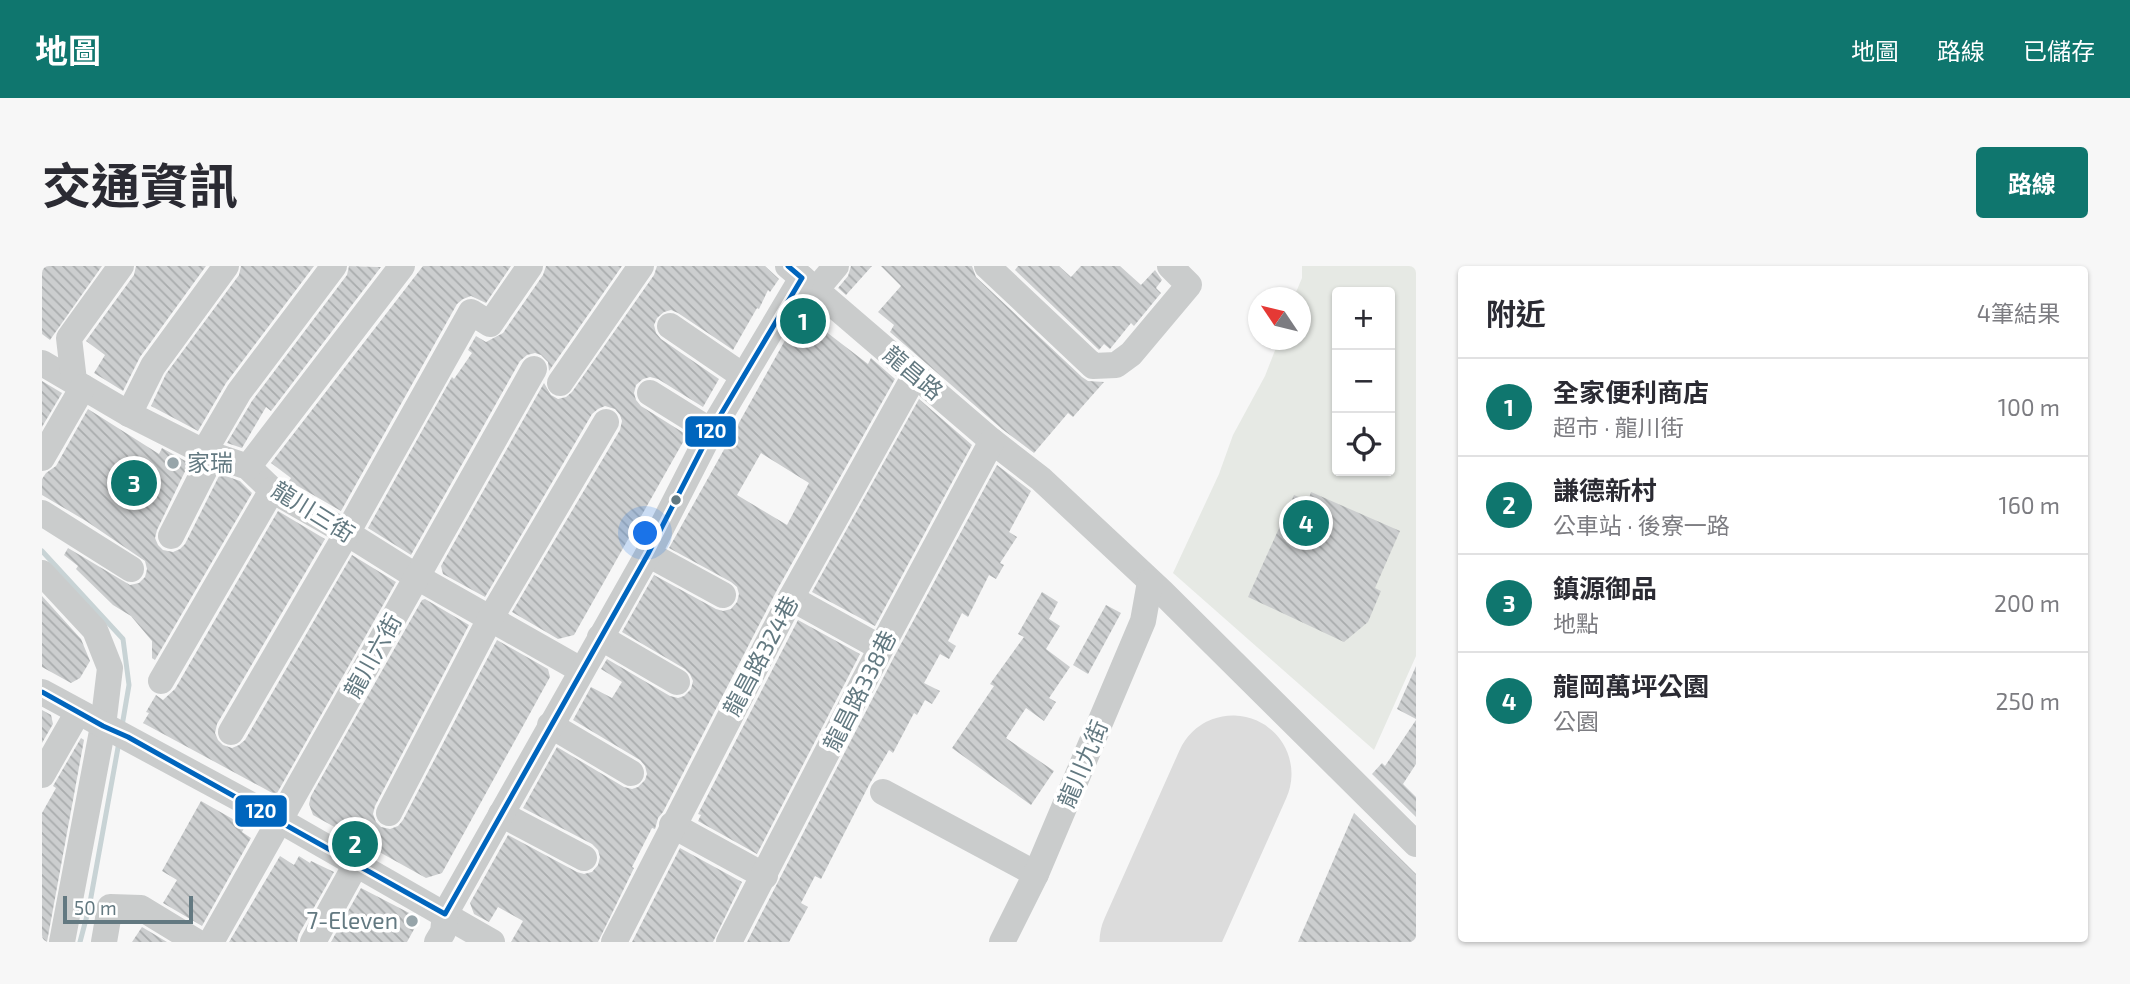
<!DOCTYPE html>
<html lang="zh-TW">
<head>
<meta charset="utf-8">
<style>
  :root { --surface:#fff; --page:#f7f7f7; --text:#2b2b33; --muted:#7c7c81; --line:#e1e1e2; --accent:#0f766e }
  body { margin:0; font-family:"Exo 2","Noto Sans TC",sans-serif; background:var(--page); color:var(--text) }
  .controls { position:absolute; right:21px; top:21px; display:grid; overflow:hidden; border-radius:7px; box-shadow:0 2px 5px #0004 }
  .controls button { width:63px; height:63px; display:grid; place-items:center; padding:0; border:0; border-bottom:2px solid var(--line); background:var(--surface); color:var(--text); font:35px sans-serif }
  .compass { position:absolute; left:1206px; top:21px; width:63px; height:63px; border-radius:50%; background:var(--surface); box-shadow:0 2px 5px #0004; rotate:305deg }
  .scale { position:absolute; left:21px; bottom:18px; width:130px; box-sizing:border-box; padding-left:7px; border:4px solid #637981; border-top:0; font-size:19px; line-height:24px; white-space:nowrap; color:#637981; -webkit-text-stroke:5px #fff; paint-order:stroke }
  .you { position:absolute; left:604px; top:268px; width:24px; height:24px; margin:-18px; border:5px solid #fff; border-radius:50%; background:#1a73e8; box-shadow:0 0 0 10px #1a73e833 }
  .badge { display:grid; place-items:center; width:46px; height:46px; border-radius:50%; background:var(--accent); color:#fff; font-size:23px; font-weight:700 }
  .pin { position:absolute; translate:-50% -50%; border:4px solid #fff; box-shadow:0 2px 7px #0006 }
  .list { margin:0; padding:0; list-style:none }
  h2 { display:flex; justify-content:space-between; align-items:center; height:91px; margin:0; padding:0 28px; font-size:30px }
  h2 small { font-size:23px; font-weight:400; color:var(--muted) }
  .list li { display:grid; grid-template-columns:46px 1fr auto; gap:21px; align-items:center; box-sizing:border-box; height:98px; padding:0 28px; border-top:2px solid var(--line) }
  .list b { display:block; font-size:26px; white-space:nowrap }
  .list p { margin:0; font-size:23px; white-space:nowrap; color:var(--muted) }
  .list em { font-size:23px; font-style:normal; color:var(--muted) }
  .icon { flex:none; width:38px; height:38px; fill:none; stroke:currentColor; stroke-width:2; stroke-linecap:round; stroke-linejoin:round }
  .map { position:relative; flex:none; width:1374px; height:676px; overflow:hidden; border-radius:7px }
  header { display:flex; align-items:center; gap:42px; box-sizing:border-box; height:98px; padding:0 35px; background:var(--accent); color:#fff }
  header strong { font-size:33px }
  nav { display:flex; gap:38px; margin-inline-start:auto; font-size:24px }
  .intro { display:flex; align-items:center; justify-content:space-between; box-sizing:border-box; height:168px; padding:0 42px }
  h1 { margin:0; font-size:49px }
  .button { padding:18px 32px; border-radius:7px; background:var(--accent); color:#fff; font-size:24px; font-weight:700 }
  main { display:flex; gap:42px; padding:0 42px }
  aside { flex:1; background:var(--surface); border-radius:7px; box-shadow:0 2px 5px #0004 }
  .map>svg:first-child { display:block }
  .green { fill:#e6e9e4; fill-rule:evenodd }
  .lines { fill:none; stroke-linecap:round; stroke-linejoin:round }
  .stream { stroke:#c8d3d5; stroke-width:5 }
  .runway { stroke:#dcdcdc; stroke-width:117 }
  .building { fill:url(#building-back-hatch); fill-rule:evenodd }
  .minor { stroke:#cacccc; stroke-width:26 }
  .bus-1-casing { stroke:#fff; stroke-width:10 }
  .bus-1 { stroke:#0065bd; stroke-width:5 }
  .poi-dot { fill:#97a5aa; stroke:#fff; stroke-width:2.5 }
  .bus-dot { fill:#637981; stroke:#fff; stroke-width:2.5 }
  .labels { text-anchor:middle; stroke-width:7; stroke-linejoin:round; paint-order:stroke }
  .street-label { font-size:23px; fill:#637981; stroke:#fff }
  .poi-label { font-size:23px; fill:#637981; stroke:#fff; text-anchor:start }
  .line-badge { stroke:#fff; stroke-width:2.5 }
  .badge-label { font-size:19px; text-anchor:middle; font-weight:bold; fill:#fff }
</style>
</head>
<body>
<header>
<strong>地圖</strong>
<nav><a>地圖</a><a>路線</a><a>已儲存</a></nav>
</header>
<div class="intro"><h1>交通資訊</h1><a class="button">路線</a></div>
<main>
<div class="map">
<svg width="1374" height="676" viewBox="0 0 1374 676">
  <defs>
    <pattern id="building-back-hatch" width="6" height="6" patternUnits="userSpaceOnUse" patternTransform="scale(1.75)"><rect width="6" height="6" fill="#cccecf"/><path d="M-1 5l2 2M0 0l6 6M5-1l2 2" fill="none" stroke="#a9acad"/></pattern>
  </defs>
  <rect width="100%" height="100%" fill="#f7f7f7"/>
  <!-- green -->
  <path class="green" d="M1260 0H1374V390L1332 484 1131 307 1177 208 1191 169 1223 110 1237 74H1258V32L1252 31 1260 12ZM1295 26H1348V205H1295Z"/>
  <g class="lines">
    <!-- stream -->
    <g class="stream">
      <path d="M0 285 81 373 87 419 80 460"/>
      <path d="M38 676 47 642 77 476"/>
    </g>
    <!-- runway -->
    <path class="runway" d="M1116 676 1191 508"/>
  </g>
  <!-- building -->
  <g class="building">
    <path d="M0 0H60L8 74 0 68Z"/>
    <path d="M94 0H164L98 91 81 125 52 107 63 89 44 75 92 9Z"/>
    <path d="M199 0H272L184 117 156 165 109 140 124 108 197 9Z"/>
    <path d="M307 0 339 1 229 145 224 141 200 182 185 177 210 135 305 9Z"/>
    <path d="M381 0H469L444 37 429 30 421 33 415 38 299 245 247 215 249 212 229 197Z"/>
    <path d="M504 0H580L507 105 506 96 499 89 493 87 485 89 478 95 369 289 326 262 410 111 412 113 430 87 426 84 434 70 444 76 461 67 501 9Z"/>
    <path d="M615 0H723L737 13 728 26 726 24 717 43 715 42 691 84 636 47 629 44 622 46 615 52 612 59 614 67 619 73 677 113 661 141 616 113 608 111 601 113 594 119 592 127 594 134 599 140 645 169 532 369 516 373 470 346 578 164 580 155 578 149 573 143 563 140 556 143 550 148 443 331 401 308 399 300 502 117 509 129 516 133 524 131 530 126 612 9Z"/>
    <path d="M809 0H830L804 29 796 22 806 10Z"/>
    <path d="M839 0H930L934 11 1040 111 1046 115 1062 116 1031 151 1026 147 992 187 960 163 848 66 852 59 836 46 859 20Z"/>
    <path d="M976 0H1017L1029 11 1039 0H1078L1099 19 1113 4 1120 14 1114 22 1119 27 1092 60 1089 57 1068 83 1062 78 1057 84 973 4Z"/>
    <path d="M770 55 826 98 829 92 853 113 735 324 621 546 616 552 613 563 610 562 590 601 592 602 556 676H469L481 655 456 641 447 656 432 648 428 637 466 569 535 606 542 608 550 606 556 599 558 591 556 584 550 578 481 542 515 481 582 521 590 523 596 521 603 514 605 508 603 500 598 494 531 454 549 421 570 432 580 416 559 403 565 393 628 430 636 432 642 430 649 423 651 415 648 408 643 403 580 366 612 309 674 343 681 345 689 343 695 336 697 328 695 321 689 316 627 282 751 60ZM719 187 767 217 745 259 695 229Z"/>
    <path d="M0 115 20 127 0 161Z"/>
    <path d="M877 133 930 179 833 360 770 326Z"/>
    <path d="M46 143 117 188 120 182 147 197 115 264 113 272 116 279 121 284 131 286 138 283 143 278 178 208 198 215 210 227 113 394 110 392V375L89 350 71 339 34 303 36 300 22 289 26 282 88 319 97 317 103 311 105 303 103 295 44 255 0 229V213L4 207 14 200Z"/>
    <path d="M955 199 989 225 967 266 975 271 958 297 962 299 954 313 947 309 926 351 920 347 906 375 914 380 907 393 898 388 882 417 898 425 890 438 883 434 875 449 872 447 851 487 847 484 827 519 779 613 773 610 759 637 766 641 747 676H705L853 389Z"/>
    <path d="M1269 226 1358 265 1333 322 1339 325 1326 356 1302 376 1206 331 1252 229 1266 235Z"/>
    <path d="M236 245 283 273 175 458 173 467 176 474 181 479 190 482 197 479 203 474 310 289 354 316 234 529 101 457 107 447 104 446 114 429 121 434 133 423Z"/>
    <path d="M1000 326 1016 336 1007 353 1018 360 1004 383 1028 401 1007 432 1014 436 1002 455 984 442 964 472 1012 505 989 539 910 482 952 420 948 418 982 371 976 368Z"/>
    <path d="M0 330 39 373 48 395 38 412 29 417 0 401Z"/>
    <path d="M383 333 427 359 333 540 331 548 334 556 339 561 348 563 356 560 361 554 455 374 506 403 508 411 400 607 384 612 271 549 267 538 269 530 380 334Z"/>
    <path d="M1064 339 1079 347 1046 408 1031 399Z"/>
    <path d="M756 354 818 388 715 588 656 555 659 549 656 548Z"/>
    <path d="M1374 400V453L1355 443Z"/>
    <path d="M0 444 9 449 11 458 0 477Z"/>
    <path d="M1374 454V498L1361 518 1374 531V551L1330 508 1340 497 1343 500Z"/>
    <path d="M39 472 42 474 5 676H0V547L14 522 11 520Z"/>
    <path d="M159 535 203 560 200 566 209 572 160 660 121 637 135 614 120 605Z"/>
    <path d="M1312 547 1374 608V676H1256Z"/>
    <path d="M638 582 700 616 671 676H590Z"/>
    <path d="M238 590 252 599 257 590 268 597 269 595 292 606 257 668 255 676H187Z"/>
    <path d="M319 622 373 650 376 656 365 676H289Z"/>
    <path d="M100 661 125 676H90Z"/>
  </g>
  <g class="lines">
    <!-- minor -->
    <g class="minor">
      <path d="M746 0 950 175 999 213 1119 325 1374 578"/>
      <path d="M945 0 1051 100 1074 99 1089 88 1147 19 1128 0"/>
      <path d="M773 25 794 0"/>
      <path d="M628 60 701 110"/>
      <path d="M0 97 87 148 162 186 206 201 230 224 305 267 375 311 539 404"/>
      <path d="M32 115 27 72 79 0"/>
      <path d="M518 117 599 0"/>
      <path d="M608 127 669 165"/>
      <path d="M87 148 111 100 184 0"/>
      <path d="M0 192 41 121"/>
      <path d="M206 201 360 0"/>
      <path d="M0 247 89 303"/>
      <path d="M129 270 163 203 162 186 197 126 292 0"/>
      <path d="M606 288 681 329"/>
      <path d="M0 307 53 364 68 402 61 460 20 676"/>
      <path d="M749 332 839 382"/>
      <path d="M558 371 635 416"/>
      <path d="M119 415 230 224"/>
      <path d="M0 426 239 555 450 676"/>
      <path d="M508 459 589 507"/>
      <path d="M189 466 305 267 429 46 448 58 488 0"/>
      <path d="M0 509 36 446"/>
      <path d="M841 526 994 608"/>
      <path d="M347 547 448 353 564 156"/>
      <path d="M459 548 542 592"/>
      <path d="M630 559 723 610"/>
      <path d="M62 676 68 641 99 642 155 676"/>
      <path d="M169 676 492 103"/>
      <path d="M271 676 313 600"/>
      <path d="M395 676 401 666 403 648 606 288 669 165 760 12"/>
      <path d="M572 676 749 332 873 109"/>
      <path d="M687 676 839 382 950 175"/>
      <path d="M960 676 994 608 1101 355 1108 316"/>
    </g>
    <defs>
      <path id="bus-1" d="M0 426 61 460 86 471 403 648 606 288 669 165 760 12 746 0"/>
    </defs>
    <!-- bus-1 casing -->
    <use href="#bus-1" class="bus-1-casing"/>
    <!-- bus-1 -->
    <use href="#bus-1" class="bus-1"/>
  </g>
  <!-- markers -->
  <g class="poi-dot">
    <circle cx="131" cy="197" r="7"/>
    <circle cx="370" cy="655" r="7"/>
  </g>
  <circle class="bus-dot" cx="634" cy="234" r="6"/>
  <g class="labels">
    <!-- street labels -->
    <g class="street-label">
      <text transform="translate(871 107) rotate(40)" y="8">龍昌路</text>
      <text transform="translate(271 246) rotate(32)" y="8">龍川三街</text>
      <text transform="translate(331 390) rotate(-61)" y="8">龍川六街</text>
      <text transform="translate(719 390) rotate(-62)" y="8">龍昌路324巷</text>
      <text transform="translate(818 425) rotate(-63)" y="8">龍昌路338巷</text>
      <text transform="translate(1041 498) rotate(-67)" y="8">龍川九街</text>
    </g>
    <!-- poi labels -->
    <g class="poi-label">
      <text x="145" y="205">家瑞</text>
      <text x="356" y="663" text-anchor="end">7-Eleven</text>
    </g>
  </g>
  <g class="line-badge">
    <rect x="642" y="149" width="53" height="33" rx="7" fill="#0065bd"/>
    <rect x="192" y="528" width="54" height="34" rx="7" fill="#0065bd"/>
  </g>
  <g class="badge-label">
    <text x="669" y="172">120</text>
    <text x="219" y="552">120</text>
  </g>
</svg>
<div class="controls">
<button>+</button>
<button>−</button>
<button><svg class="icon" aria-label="locate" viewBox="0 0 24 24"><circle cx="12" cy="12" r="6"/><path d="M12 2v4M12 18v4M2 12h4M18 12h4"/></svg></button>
</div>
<svg class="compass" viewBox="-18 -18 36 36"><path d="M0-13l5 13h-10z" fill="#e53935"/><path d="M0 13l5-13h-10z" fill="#7c7c81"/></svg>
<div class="scale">50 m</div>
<div class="you"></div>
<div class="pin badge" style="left:761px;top:55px">1</div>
<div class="pin badge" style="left:313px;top:578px">2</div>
<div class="pin badge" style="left:92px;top:217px">3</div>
<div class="pin badge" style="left:1264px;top:257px">4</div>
</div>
<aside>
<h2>附近<small>4筆結果</small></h2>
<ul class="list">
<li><span class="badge">1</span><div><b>全家便利商店</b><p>超市 · 龍川街</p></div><em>100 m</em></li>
<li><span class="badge">2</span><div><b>謙德新村</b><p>公車站 · 後寮一路</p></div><em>160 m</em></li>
<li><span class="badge">3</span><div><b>鎮源御品</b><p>地點</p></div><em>200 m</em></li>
<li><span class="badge">4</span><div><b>龍岡萬坪公園</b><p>公園</p></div><em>250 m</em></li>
</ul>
</aside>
</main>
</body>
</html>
